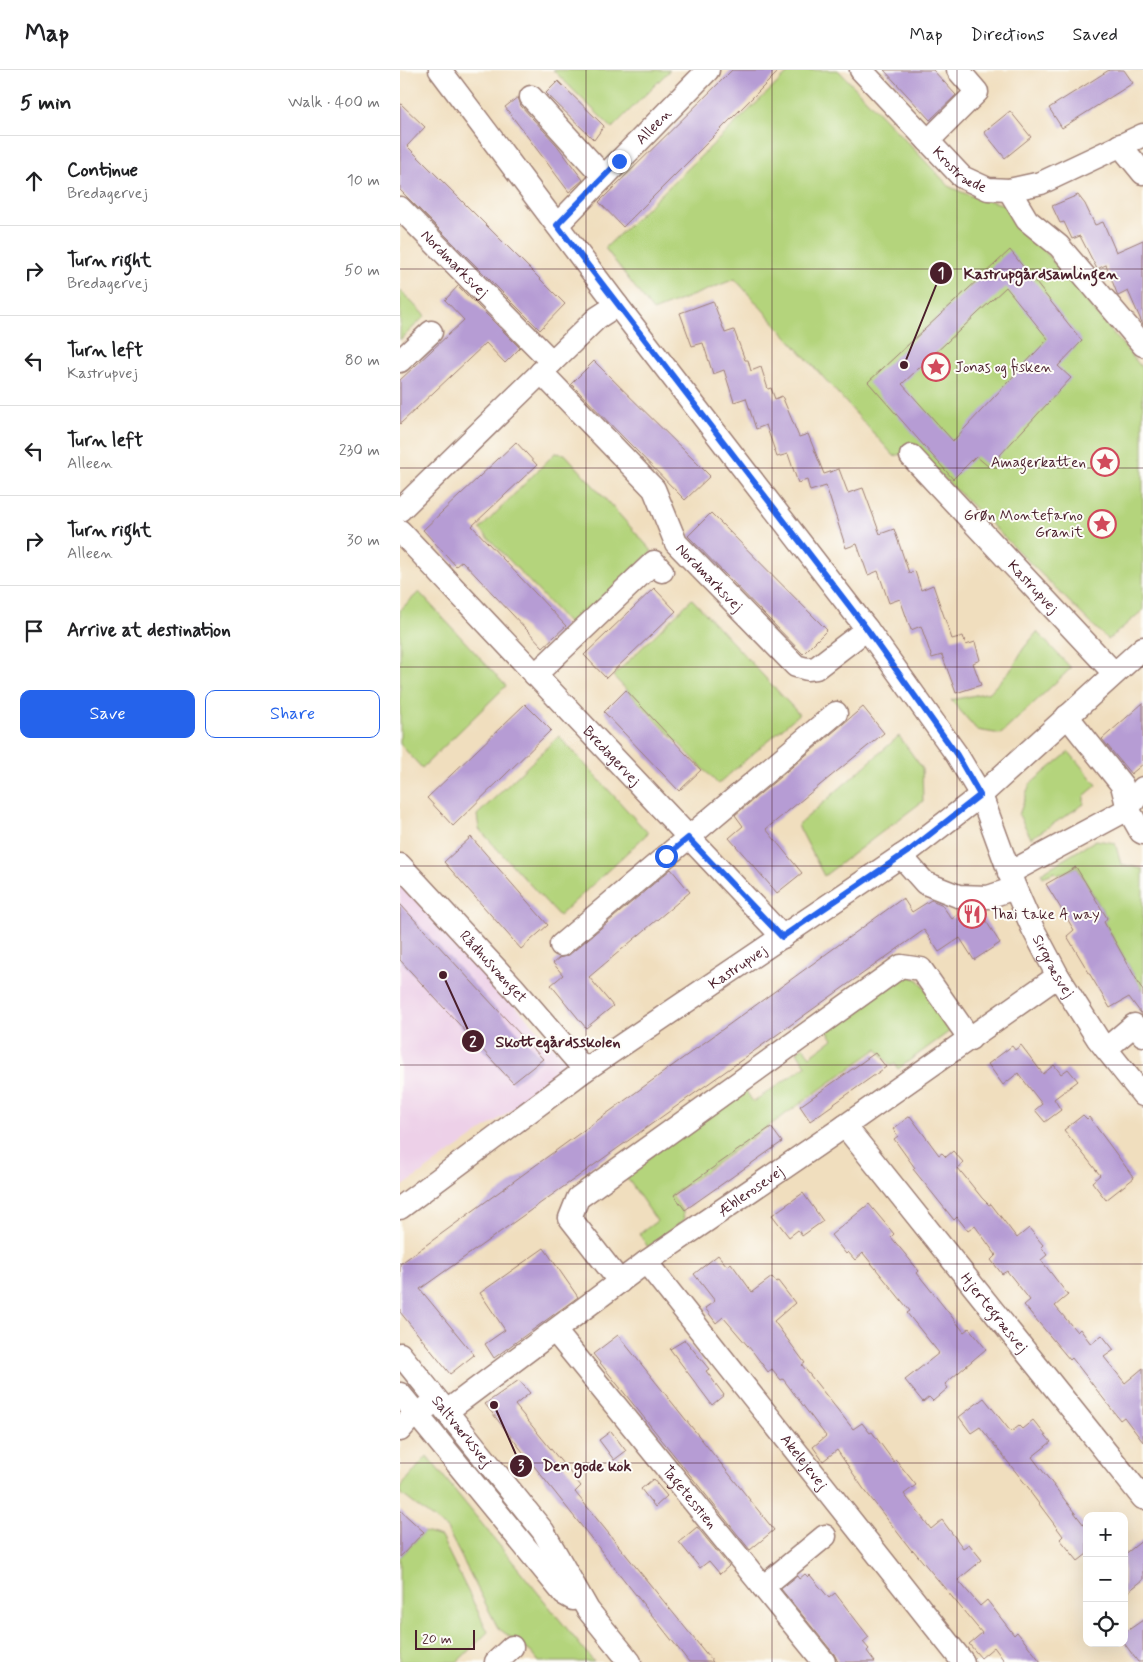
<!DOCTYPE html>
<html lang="en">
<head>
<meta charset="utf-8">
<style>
  :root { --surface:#fff; --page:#f2f2f2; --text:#202124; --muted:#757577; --line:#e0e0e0; --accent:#2563eb }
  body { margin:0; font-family:Mynerve,sans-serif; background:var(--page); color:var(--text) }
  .controls { position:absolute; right:15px; bottom:15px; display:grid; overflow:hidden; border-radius:10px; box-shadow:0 5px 20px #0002 }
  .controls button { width:45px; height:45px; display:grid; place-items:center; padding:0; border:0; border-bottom:1px solid var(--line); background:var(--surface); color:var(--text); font:25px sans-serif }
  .scale { position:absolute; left:15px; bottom:12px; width:60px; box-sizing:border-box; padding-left:5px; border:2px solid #4a1f2b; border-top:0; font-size:14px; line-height:18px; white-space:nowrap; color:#4a1f2b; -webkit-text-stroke:4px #fdfcf7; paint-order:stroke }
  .stop { position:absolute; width:15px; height:15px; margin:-11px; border:4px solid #2563eb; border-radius:50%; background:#fff }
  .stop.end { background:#2563eb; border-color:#fff; box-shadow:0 1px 5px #0008 }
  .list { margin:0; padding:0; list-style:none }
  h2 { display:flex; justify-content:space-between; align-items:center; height:65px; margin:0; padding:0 20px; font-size:21px }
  h2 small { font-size:16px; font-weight:400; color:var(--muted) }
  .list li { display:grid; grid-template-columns:32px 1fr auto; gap:15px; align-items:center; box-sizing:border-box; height:90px; padding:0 20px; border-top:1px solid var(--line) }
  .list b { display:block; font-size:19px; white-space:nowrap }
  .list p { margin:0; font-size:16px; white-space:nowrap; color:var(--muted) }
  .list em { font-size:16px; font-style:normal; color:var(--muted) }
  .actions { display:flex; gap:10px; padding:15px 20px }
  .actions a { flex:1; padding:11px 0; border:1px solid var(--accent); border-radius:10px; text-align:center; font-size:18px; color:var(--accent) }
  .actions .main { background:var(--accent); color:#fff }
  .icon { flex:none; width:28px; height:28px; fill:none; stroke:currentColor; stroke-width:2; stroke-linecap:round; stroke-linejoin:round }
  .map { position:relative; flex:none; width:743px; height:1592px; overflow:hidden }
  header { display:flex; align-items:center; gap:30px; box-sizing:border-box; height:70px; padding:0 25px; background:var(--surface); border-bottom:1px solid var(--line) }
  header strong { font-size:24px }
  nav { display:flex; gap:28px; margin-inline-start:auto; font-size:18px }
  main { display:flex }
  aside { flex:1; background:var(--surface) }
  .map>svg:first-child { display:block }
  .built { fill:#edd0e8 }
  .green { fill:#b4d47c; stroke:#7f7a54 }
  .building { fill:#b69cd4; fill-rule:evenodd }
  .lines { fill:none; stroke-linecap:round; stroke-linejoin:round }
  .minor-casing { stroke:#9d7e74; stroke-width:25 }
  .minor { stroke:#fff; stroke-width:22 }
  .route { stroke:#2563eb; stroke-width:6 }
  .grid { fill:none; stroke:#4a1f2b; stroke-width:1; stroke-opacity:0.55 }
  .labels { text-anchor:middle; stroke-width:4; stroke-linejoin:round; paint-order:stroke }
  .street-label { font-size:15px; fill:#4a1f2b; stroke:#fdfcf7 }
  .poi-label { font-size:15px; fill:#4a1f2b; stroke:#fdfcf7; text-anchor:start }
  .leader { fill:none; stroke:#4a1f2b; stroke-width:2 }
  .callout-dot { fill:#4a1f2b; stroke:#fdfcf7; stroke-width:2 }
  .mark-label { font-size:15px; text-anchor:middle; font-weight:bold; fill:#fff }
  .callout-label { font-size:16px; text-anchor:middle; font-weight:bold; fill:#4a1f2b; stroke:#fdfcf7; stroke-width:4; stroke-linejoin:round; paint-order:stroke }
</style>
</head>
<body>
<header>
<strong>Map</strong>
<nav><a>Map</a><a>Directions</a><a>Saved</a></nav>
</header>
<main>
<aside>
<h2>5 min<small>Walk · 400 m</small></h2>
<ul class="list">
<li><svg class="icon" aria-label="ahead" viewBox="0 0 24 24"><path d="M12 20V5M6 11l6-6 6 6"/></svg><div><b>Continue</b><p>Bredagervej</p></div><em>10 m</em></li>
<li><svg class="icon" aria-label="right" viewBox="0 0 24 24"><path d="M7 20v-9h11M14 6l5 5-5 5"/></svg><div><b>Turn right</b><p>Bredagervej</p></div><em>50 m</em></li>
<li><svg class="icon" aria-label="left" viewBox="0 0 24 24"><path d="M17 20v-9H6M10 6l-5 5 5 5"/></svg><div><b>Turn left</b><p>Kastrupvej</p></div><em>80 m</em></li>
<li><svg class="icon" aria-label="left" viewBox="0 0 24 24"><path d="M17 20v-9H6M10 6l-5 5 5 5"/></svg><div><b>Turn left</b><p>Alleen</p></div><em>230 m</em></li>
<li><svg class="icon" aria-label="right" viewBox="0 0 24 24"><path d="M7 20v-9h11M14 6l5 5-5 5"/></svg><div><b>Turn right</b><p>Alleen</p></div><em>30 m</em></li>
<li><svg class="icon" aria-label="arrive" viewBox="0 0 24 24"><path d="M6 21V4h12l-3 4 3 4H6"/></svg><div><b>Arrive at destination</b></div></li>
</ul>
<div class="actions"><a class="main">Save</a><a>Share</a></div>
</aside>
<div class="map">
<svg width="743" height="1592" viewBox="0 0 743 1592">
  <rect width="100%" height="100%" fill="#fdfcf7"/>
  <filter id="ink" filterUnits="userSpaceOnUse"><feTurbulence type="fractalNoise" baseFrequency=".02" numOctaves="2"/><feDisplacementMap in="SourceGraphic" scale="10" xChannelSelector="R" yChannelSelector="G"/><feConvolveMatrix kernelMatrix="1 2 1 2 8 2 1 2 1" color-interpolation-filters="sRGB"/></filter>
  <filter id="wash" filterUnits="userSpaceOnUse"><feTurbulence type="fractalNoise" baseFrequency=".0096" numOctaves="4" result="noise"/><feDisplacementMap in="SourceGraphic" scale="20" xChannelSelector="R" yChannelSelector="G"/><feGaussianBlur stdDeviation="1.12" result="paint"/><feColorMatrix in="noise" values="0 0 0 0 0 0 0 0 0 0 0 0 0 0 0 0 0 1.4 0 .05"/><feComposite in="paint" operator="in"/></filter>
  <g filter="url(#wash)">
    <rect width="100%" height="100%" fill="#f0debe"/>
    <!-- built -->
    <path class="built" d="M0 813 173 997 0 1118Z"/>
    <!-- green -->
    <g class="green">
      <path d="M153 0H270L212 58Z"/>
      <path d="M391 0H438L550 117 571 126 606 135 743 299V540L708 570 516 380 494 386 335 209 253 241 205 178Z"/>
      <path d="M0 220 25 246 0 270Z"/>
      <path d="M155 383 165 384 252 481 171 556 80 459Z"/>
      <path d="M19 522 106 616 22 698 0 674V540Z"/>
      <path d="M292 529 399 644 318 714 213 606Z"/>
      <path d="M637 562 671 598 601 664 577 660 551 630 590 622 613 597 623 579Z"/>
      <path d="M159 666 248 763 159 846 79 759 77 745Z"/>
      <path d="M499 666 522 698 523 731 424 806 398 755Z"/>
      <path d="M669 682 697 715 684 726V734L631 768 619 745 630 714Z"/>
      <path d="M696 770 715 773 721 794 743 799V921L704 852 707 848 677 797 658 805 655 802 643 807 641 803Z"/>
      <path d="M509 906 519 910 550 955V961L498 999 495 994 491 996 477 979 272 1125 283 1142 284 1150 248 1177 239 1164 257 1151 225 1105 344 1018 353 1032 406 996 397 982 403 977 410 986 433 969 426 959 498 908Z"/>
      <path d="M27 1386 194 1592H139L132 1583 98 1558 47 1459 0 1423V1418Z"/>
      <path d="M24 1462 41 1467 88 1562 57 1592H0V1487Z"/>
    </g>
    <g id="blocks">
      <!-- building -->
      <g class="building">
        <path d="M332 0H380L223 157 199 132Z"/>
        <path d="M484 0H533L556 25 530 50Z"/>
        <path d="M709 0H724L733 13 662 58 649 38Z"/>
        <path d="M158 11 204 56 194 70 146 23Z"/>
        <path d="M118 27 121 36 156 74 183 110 169 122 105 37Z"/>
        <path d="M0 33 25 57 7 76 165 234 140 260 0 120Z"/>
        <path d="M610 41 631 67 605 88 584 62Z"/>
        <path d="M678 125 685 134 695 155 703 152 716 182 743 170V255L728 221 718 226 706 195 697 199 680 166 672 169 664 152 660 153 652 136Z"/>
        <path d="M610 180 682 271 658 296 671 308 589 397 576 386 553 409 468 312ZM606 217 648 269 553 371 502 314Z"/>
        <path d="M58 216 120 278 105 293 86 273 0 354V310L64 250 45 230Z"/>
        <path d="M313 231 325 263 334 260 345 290H348L351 301 361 297 368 319 371 318 375 329 382 326 399 367 408 364 424 404 439 399 448 423 463 418 480 464 494 459 509 503 515 501 521 520 533 515 552 569 563 566 566 575 575 572 580 590 573 593 581 615 556 623 542 585 532 588 521 556 511 560 500 529 489 533 478 501 468 505 457 474 446 478 426 416 410 421 407 410 398 413 388 384 377 387 366 355 356 359 346 328 334 332 324 300 313 304 303 273 292 276 280 243Z"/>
        <path d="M194 291 310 406 285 430 171 314Z"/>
        <path d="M116 372 137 395 72 456 166 556 143 577 62 491 56 496 23 460Z"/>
        <path d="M311 443 427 560 403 584 288 466Z"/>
        <path d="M254 518 276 541 206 608 184 585Z"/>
        <path d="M226 620 301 700 279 721 204 642Z"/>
        <path d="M743 633V694L731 704 702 669Z"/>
        <path d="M125 634 151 660 53 756 27 728Z"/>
        <path d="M463 637 484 663 366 759 402 803 377 823 329 768 343 756 335 745Z"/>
        <path d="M71 767 148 855 121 879 44 792Z"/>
        <path d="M676 797 707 848 704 852 743 921V946L729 927 710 938 667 866 674 860 646 814Z"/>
        <path d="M271 799 290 822 189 907 213 936 186 958 151 915 163 905 153 893 159 888 169 885Z"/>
        <path d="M503 828 512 842 531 830 541 834 552 849 565 839 579 840 600 873 574 890 560 868 539 882 524 860 20 1219 74 1285 50 1304 0 1242V1194Z"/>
        <path d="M0 834 143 989 113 1013 0 890Z"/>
        <path d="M621 975 643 1004 654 995 661 1004 668 999 678 1011 654 1029 661 1040 645 1052 635 1040 642 1034 618 1003 603 1015 588 994 612 976 615 980Z"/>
        <path d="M475 983 486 997 410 1051 400 1036Z"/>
        <path d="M683 1045 687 1049 689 1047 734 1108 706 1130 692 1112 700 1105 664 1060Z"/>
        <path d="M510 1046 539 1085 542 1083 546 1087 553 1081 564 1093 558 1098 582 1128 589 1135 591 1134 617 1168 629 1158 643 1175 641 1177 647 1185 641 1190 668 1225 655 1236 677 1262 680 1259 691 1274 702 1265 714 1280 704 1287 725 1313 743 1298V1372L724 1347 720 1350 672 1288 670 1290 624 1235 630 1230 607 1201 602 1204 591 1190 596 1185 575 1156 568 1161 557 1147 554 1150 513 1099 515 1098 494 1069 498 1066 493 1059Z"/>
        <path d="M371 1057 382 1072 285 1140 274 1125Z"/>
        <path d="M403 1123 423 1151 402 1166 398 1160 389 1167 372 1145Z"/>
        <path d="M469 1134 494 1164 491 1167 519 1201 517 1203 564 1262 569 1258 586 1279 545 1314 548 1318 533 1331 529 1327 523 1332 505 1310 539 1283 507 1243 510 1241 463 1183 455 1190 448 1182 446 1184 431 1165Z"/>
        <path d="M144 1178 178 1227 94 1288 85 1274 105 1260 80 1223Z"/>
        <path d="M318 1185 327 1196 331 1193 352 1222 372 1207 376 1212 378 1211 395 1233 374 1251 405 1293 402 1295 453 1359 462 1353 470 1363 472 1362 494 1392 496 1390 516 1415 504 1424 531 1459 542 1450 563 1478 569 1474 582 1490 558 1510 580 1536 587 1530 614 1565 617 1562 641 1592H605L594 1577 581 1588 569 1574 582 1563 513 1480 512 1481 463 1418 437 1380 423 1391 413 1377 426 1366 383 1309 381 1310 372 1299 368 1302 353 1282 323 1247 316 1253 305 1238 315 1231 294 1204Z"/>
        <path d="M218 1265 374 1460 350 1480 193 1284Z"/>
        <path d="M285 1270 309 1299 306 1301 324 1325 312 1335 270 1279Z"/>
        <path d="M119 1310 130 1323 115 1335 181 1416 175 1422 313 1592H289L85 1334Z"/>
        <path d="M584 1328 611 1362 619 1356 622 1359 633 1350 651 1372 632 1387 687 1459V1484L678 1491 660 1469 663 1466 630 1422 631 1421 580 1357 571 1363 559 1347Z"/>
        <path d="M211 1361 226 1381 214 1390 199 1370Z"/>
        <path d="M253 1409 267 1426 255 1437 241 1419Z"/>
        <path d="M0 1440 24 1462 0 1487Z"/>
        <path d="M297 1457 329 1496 320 1504 309 1491 300 1498 279 1472Z"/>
        <path d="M743 1470V1510L724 1525V1485Z"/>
        <path d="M405 1504 408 1507 410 1505 429 1528 435 1523 469 1567 463 1572 469 1579 467 1581 475 1592H438L434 1584 381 1519 397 1506 399 1509Z"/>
        <path d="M743 1550V1592H738L724 1573V1563Z"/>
      </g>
    </g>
  </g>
  <g filter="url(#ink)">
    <use href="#blocks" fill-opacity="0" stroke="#9d7e74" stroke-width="1"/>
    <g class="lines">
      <defs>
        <g id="minor">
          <path id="s1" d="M40 0 217 235 467 559 557 685 581 725 615 818 633 859 658 906 698 969 743 1025"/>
          <path id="s2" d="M461 0 562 107 588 119 609 120 641 113 743 65"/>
          <path d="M131 27 204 107"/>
          <path d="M528 71 577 22 558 0"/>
          <path d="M720 75 743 103"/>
          <path d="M609 120 627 150 659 176 743 275"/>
          <path id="s3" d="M0 138 152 292"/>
          <path id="s4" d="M157 155 308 0"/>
          <path d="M0 291 31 262"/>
          <path id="s5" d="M141 302 254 419 276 473 396 596 407 599 416 598 467 559"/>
          <path id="s6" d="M511 386 714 603"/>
          <path d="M0 440 197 248 217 235"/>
          <path id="s7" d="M0 461 383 867"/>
          <path d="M135 605 254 492 262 501"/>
          <path d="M667 646 722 715 728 739 741 762 743 763"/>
          <path d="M501 786 525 813 558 826 588 827 615 818"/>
          <path id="s8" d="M0 795 113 917 185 1000"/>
          <path d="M609 803 728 739 743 718"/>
          <path d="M161 875 436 643"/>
          <path d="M706 979 734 955 743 965"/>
          <path id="s9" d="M445 1056 743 1428"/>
          <path id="s10" d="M0 1138 185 1000 510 780 581 725 743 578"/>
          <path id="s11" d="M246 1192 563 1592"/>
          <path d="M220 1212 170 1148 178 1128 501 896 521 899 570 969"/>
          <path id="s12" d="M155 1261 424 1592"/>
          <path id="s13" d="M0 1284 143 1461 188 1540 230 1592"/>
          <path d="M0 1324 164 1524 173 1529"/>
          <path id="s14" d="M47 1341 246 1192 445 1056 658 906"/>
          <path d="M0 1360 15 1343 28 1337"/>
          <path d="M363 1517 425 1466"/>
          <path d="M96 1592 112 1577"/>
        </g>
      </defs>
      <!-- minor casing -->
      <use href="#minor" class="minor-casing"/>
      <!-- minor -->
      <use href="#minor" class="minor"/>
    </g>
  </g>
  <g class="lines" filter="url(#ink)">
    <!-- route -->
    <path class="route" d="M219 91 157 155 467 559 557 685 580 725 510 780 382 867 288 768 266 786"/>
  </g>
  <!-- grid -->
  <path class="grid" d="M186 0V1592M372 0V1592M557 0V1592M0 199H743M0 398H743M0 597H743M0 796H743M0 995H743M0 1194H743M0 1393H743"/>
  <!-- icons -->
  <defs>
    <symbol id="sight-ring" viewBox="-11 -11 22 22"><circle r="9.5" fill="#fdfcf7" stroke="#d1495b" stroke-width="1.5"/><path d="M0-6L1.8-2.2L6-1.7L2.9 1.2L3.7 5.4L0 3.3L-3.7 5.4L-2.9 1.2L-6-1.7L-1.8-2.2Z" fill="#d1495b"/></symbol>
    <symbol id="restaurant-ring" viewBox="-11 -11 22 22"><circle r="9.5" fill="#fdfcf7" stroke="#d1495b" stroke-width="1.5"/><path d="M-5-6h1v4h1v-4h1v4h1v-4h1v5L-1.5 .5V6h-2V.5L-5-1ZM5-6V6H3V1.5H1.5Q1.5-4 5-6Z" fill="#d1495b"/></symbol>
  </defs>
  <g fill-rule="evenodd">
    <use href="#sight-ring" x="520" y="281" width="32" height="32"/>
    <use href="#sight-ring" x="689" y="376" width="32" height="32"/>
    <use href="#sight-ring" x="686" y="438" width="32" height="32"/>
    <use href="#restaurant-ring" x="556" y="828" width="32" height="32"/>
  </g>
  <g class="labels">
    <!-- street labels -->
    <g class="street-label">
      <text dy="5" stroke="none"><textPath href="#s4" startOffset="138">Alleen</textPath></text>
      <text dy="5" stroke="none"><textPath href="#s2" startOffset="141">Krostræde</textPath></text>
      <text dy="5" stroke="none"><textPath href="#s3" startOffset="78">Nordmarksvej</textPath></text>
      <text dy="5" stroke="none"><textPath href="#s5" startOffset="269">Nordmarksvej</textPath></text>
      <text dy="5" stroke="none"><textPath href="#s6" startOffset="179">Kastrupvej</textPath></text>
      <text dy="5" stroke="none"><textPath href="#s7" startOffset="309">Bredagervej</textPath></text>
      <text dy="5" stroke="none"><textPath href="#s1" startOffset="1091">Sirgræsvej</textPath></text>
      <text dy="5" stroke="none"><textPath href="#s8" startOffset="138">Rådhusvænget</textPath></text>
      <text dy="5" stroke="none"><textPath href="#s10" startOffset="415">Kastrupvej</textPath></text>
      <text dy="5" stroke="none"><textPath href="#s14" startOffset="375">Æblerosevej</textPath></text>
      <text dy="5" stroke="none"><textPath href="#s9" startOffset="239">Hjertegræsvej</textPath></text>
      <text dy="5" stroke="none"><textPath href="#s13" startOffset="99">Saltværksvej</textPath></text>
      <text dy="5" stroke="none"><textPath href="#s11" startOffset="255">Akelejevej</textPath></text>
      <text dy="5" stroke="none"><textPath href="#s12" startOffset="214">Tagetesstien</textPath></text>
    </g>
    <!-- poi labels -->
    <g class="poi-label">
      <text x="555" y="302">Jonas og fisken</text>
      <text x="686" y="397" text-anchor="end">Amagerkatten</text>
      <text x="683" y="450" text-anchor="end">Grøn Montefarno<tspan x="683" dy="17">Granit</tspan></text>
      <text x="591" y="849">Thai take A way</text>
    </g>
  </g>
  <!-- callouts -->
  <path class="leader" d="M504 295L541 203M43 905L73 971M94 1335L121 1396"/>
  <g class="callout-dot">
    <circle cx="504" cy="295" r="5"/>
    <circle cx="43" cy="905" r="5"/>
    <circle cx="94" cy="1335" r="5"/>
    <circle cx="541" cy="203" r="12"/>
    <circle cx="73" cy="971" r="12"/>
    <circle cx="121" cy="1396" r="12"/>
  </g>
  <g class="mark-label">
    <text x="541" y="208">1</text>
    <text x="73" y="977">2</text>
    <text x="121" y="1401">3</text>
  </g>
  <g class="callout-label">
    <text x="641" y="209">Kastrupgårdsamlingen</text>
    <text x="158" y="977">Skottegårdsskolen</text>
    <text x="187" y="1401">Den gode kok</text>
  </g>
</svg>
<div class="controls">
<button>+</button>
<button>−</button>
<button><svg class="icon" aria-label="locate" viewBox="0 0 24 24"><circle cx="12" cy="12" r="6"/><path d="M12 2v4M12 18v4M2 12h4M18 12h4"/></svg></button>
</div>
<div class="scale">20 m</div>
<div class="stop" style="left:266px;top:786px"></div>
<div class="stop end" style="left:219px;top:91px"></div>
</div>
</main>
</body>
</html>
